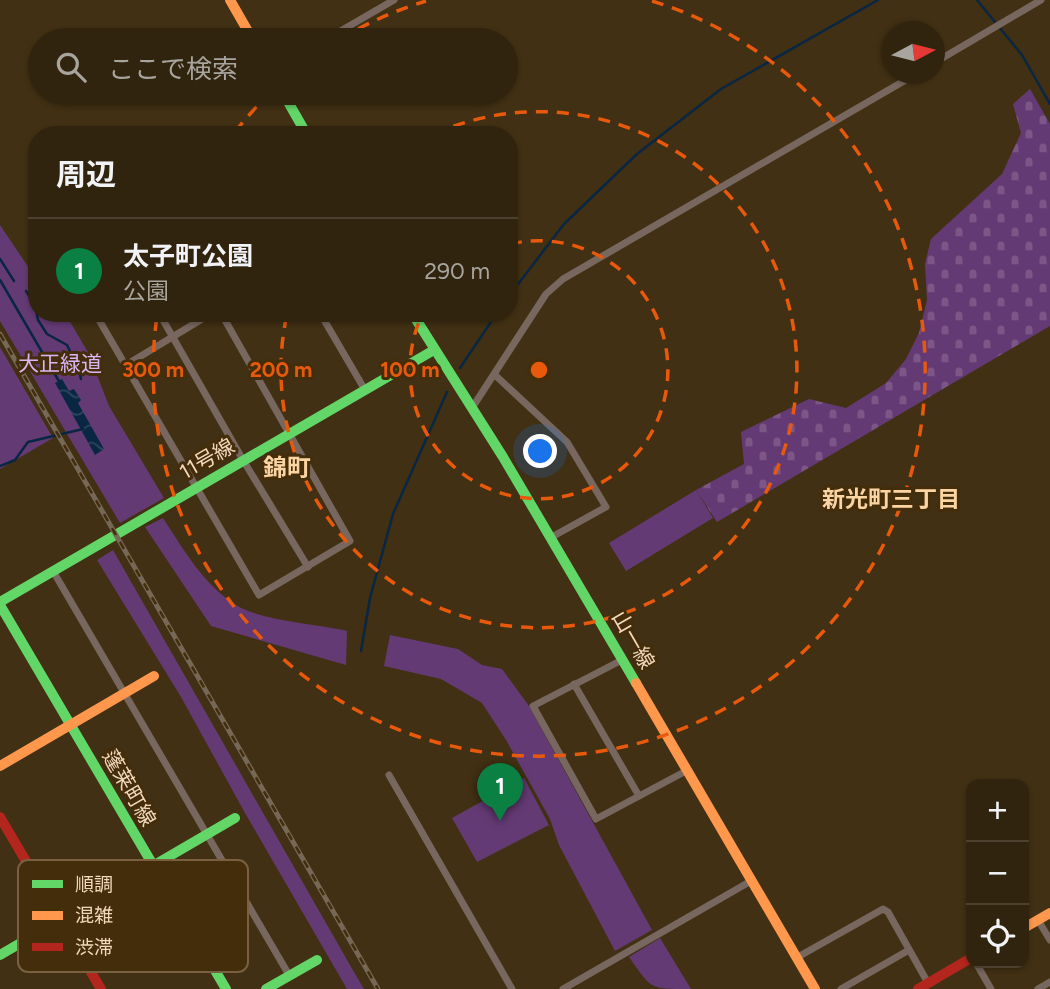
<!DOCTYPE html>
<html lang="ja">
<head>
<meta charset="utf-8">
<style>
  :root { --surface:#31240e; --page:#392c17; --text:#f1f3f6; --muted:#a8a49e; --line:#4c412e; --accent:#0b8043 }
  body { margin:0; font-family:Figtree,"Noto Sans JP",sans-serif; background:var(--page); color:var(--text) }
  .controls { position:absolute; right:21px; bottom:21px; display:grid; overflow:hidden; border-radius:14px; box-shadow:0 2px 5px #0004 }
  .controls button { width:63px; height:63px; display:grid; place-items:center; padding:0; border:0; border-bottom:2px solid var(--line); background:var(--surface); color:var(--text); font:35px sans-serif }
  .compass { position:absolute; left:882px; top:21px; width:63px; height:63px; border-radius:50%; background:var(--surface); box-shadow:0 2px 5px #0004; rotate:83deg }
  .you { position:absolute; left:541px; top:452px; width:24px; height:24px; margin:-18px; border:5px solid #fff; border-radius:50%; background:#1a73e8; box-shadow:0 0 0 10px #1a73e833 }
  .badge { display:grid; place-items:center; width:46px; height:46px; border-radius:50%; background:var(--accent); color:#fff; font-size:23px; font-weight:700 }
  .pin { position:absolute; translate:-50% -58px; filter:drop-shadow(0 2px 4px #0008) }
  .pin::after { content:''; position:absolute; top:37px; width:24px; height:21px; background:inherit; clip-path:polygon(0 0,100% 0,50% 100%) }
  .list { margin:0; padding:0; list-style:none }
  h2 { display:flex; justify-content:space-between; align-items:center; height:91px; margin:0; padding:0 28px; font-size:30px }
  h2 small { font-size:23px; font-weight:400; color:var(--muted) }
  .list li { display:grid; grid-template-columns:46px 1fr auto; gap:21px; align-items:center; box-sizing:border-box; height:105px; padding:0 28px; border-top:2px solid var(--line) }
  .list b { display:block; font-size:26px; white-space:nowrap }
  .list p { margin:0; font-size:23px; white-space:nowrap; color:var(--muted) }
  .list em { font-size:23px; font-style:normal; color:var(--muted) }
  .icon { flex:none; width:38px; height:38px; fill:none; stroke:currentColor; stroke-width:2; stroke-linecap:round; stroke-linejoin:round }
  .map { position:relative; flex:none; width:1050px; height:989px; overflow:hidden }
  .search { position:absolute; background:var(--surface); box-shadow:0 2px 5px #0004; left:28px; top:28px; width:490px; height:77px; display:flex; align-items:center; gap:18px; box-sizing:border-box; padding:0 24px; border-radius:38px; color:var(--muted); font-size:26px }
  .panel { position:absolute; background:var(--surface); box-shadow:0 2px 5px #0004; left:28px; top:126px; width:490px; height:196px; border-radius:28px }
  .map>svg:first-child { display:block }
  .green { fill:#643a74 }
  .cemetery { fill:url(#cemetery-stones) }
  .water { fill:url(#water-waves) }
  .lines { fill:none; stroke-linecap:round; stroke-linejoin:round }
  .stream { stroke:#092643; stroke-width:2.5 }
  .street { stroke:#77675e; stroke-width:7 }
  .fast { stroke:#63d668; stroke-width:10 }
  .slow { stroke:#ff974d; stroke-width:10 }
  .jam { stroke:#b3261e; stroke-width:10 }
  .rail-casing { stroke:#766757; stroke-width:5 }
  .rail { stroke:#442d0b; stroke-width:2.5; stroke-dasharray:8; stroke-linecap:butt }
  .ring { fill:none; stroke:#e8590c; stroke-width:3.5; stroke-dasharray:12 9 }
  .labels { text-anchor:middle; stroke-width:6; stroke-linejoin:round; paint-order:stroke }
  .park-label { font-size:21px; fill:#dbb6f2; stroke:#442d0b }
  .street-label { font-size:21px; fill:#f1d8ba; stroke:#442d0b }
  .neighbourhood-label { font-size:23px; font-weight:bold; fill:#fbd4a4; stroke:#442d0b }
  .quarter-label { font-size:24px; font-weight:bold; fill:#fbd4a4; stroke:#442d0b }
  .key { fill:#442d0b; stroke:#786040; stroke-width:2 }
  .key-label { font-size:19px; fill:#f1d8ba }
  .centre { fill:#e8590c; stroke:#442d0b; stroke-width:3.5 }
  .ring-label { font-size:21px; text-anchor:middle; font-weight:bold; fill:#e8590c; stroke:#442d0b; stroke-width:6; stroke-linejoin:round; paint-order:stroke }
</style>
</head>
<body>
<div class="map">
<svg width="1050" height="989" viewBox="0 0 1050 989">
  <defs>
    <pattern id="cemetery-stones" width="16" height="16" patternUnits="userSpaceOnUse" patternTransform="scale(1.75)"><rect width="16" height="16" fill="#643a74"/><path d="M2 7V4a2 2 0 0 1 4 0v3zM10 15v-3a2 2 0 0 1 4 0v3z" fill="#7b5686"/></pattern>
    <pattern id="water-waves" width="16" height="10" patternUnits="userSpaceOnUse" patternTransform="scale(1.75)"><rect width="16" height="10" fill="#092643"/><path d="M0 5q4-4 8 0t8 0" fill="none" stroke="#2d455c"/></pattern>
  </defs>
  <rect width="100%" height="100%" fill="#413013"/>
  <!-- green -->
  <g class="green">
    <path d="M0 225 37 280V313H65L89 354 109 406 164 498 120 523 0 321Z"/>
    <path d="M0 347 53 438 0 469Z"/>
    <path d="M696 490 713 518 626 571 609 543Z"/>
    <path d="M163 518C184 550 203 584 236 605 261 621 316 624 347 631L346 665 211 626 145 527Z"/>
    <path d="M113 550 354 972 364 989H347L245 813 181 697 97 560Z"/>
    <path d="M390 635 458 649 482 665 502 669 529 706 652 930 615 951 559 845 550 819 506 740 482 703 441 679 384 666Z"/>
    <path d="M524 778 549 825 477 862 452 818Z"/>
    <path d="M660 938 691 989C648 989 652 989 629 957Z"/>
  </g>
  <!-- cemetery -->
  <path class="cemetery" d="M1030 89 1050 124V326L717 522 696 490 744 464 741 432 809 399 846 408 886 383 906 359 919 333 927 300 925 264 931 239 1002 174 1021 133 1013 104Z"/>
  <!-- water -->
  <path class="water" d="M62 379 69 391 74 389 81 400 78 403 104 449 95 455 55 383Z"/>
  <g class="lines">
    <!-- stream -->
    <g class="stream">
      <path d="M977 0 1022 55 1050 104"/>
      <path d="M0 259 14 281"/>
      <path d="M0 280 60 383"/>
      <path d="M26 291 35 305 38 320 47 334 67 345 79 370 81 379"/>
      <path d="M509 296 564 224 637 154 721 89 878 0"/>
      <path d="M460 368 497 313"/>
      <path d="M0 466 15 460 28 442 83 429"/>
      <path d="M361 651 370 598 393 514 447 392"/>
    </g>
    <!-- street -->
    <g class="street">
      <path d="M325 40 394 0"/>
      <path d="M934 63 1041 0"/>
      <path d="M95 313 259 595 350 541 221 313"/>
      <path d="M159 313 243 460 308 567"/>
      <path d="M320 313 365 390"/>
      <path d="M126 365 212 313"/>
      <path d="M495 375 567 442 606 507 550 538"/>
      <path d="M472 408 546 294 563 279 916 74"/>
      <path d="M53 571 289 975"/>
      <path d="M622 660 533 706 596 819 686 771"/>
      <path d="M574 684 639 796"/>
      <path d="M389 775 512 989"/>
      <path d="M1038 920 1050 940"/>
      <path d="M796 958 883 909 888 912 928 983"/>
      <path d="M976 963 991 989"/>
      <path d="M563 989 751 881"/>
      <path d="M841 989 909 950"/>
      <path d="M1038 989 1050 982"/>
    </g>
    <!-- fast -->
    <g class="fast">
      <path d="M283 93 307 135"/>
      <path d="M412 313 503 457 636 683"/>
      <path d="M0 602 434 350"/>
      <path d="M0 605 226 989"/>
      <path d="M0 955 235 818"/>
      <path d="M266 989 317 960"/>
    </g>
    <!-- slow -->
    <g class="slow">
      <path d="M230 0 253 40"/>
      <path d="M636 683 815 989"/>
      <path d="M0 766 154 676"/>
      <path d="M1024 928 1050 913"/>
    </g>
    <!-- jam -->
    <g class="jam">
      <path d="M0 817 101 989"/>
      <path d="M918 989 971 958"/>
    </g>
    <defs>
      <path id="rail" d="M0 334 378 989"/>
    </defs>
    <!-- rail casing -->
    <use href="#rail" class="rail-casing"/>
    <!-- rail -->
    <use href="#rail" class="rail"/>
  </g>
  <!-- distance rings -->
  <g class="ring">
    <path d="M510 244A129 129 0 1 1 423 313"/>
    <path d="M434 134A258 258 0 1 1 287 314"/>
    <path d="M235 132A386 386 0 0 1 268 95M340 39A386 386 0 0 1 426 1M652 1A386 386 0 1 1 157 316"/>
  </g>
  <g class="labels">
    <!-- park labels -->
    <g class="park-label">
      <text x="60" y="371">大正緑道</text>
    </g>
    <!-- street labels -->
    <g class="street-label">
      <text transform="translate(207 459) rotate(-30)" y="7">11号線</text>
      <text transform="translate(633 640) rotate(60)" y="7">山一線</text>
      <text transform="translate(129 788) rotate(60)" y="7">蓬莱町線</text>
    </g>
    <!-- neighbourhood labels -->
    <g class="neighbourhood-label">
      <text x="891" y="507">新光町三丁目</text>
    </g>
    <!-- quarter labels -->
    <g class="quarter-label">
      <text x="287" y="476">錦町</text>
    </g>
  </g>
  <!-- legend -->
  <rect x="18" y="860" width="230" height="112" rx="10" class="key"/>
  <rect x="32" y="880" width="31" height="8" fill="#63d668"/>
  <rect x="32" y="911" width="31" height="9" fill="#ff974d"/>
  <rect x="32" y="943" width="31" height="8" fill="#b3261e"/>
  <g class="key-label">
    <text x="75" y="891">順調</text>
    <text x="75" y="922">混雑</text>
    <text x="75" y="954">渋滞</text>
  </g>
  <circle cx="539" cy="370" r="10" class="centre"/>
  <g class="ring-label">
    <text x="410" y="377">100 m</text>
    <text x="153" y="377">300 m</text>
    <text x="281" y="377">200 m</text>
  </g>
</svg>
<div class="controls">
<button>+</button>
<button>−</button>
<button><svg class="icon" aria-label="locate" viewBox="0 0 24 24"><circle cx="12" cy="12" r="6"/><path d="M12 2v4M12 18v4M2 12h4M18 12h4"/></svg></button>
</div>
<svg class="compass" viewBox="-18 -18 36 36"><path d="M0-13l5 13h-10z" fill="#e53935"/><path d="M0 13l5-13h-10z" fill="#a8a49e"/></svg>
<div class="you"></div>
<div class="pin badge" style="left:500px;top:821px">1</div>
<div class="search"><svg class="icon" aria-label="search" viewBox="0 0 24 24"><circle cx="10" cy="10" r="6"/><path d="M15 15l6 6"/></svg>ここで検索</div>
<section class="panel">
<h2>周辺<small></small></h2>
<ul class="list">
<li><span class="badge">1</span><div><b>太子町公園</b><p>公園</p></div><em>290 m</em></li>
</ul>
</section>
</div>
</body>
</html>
